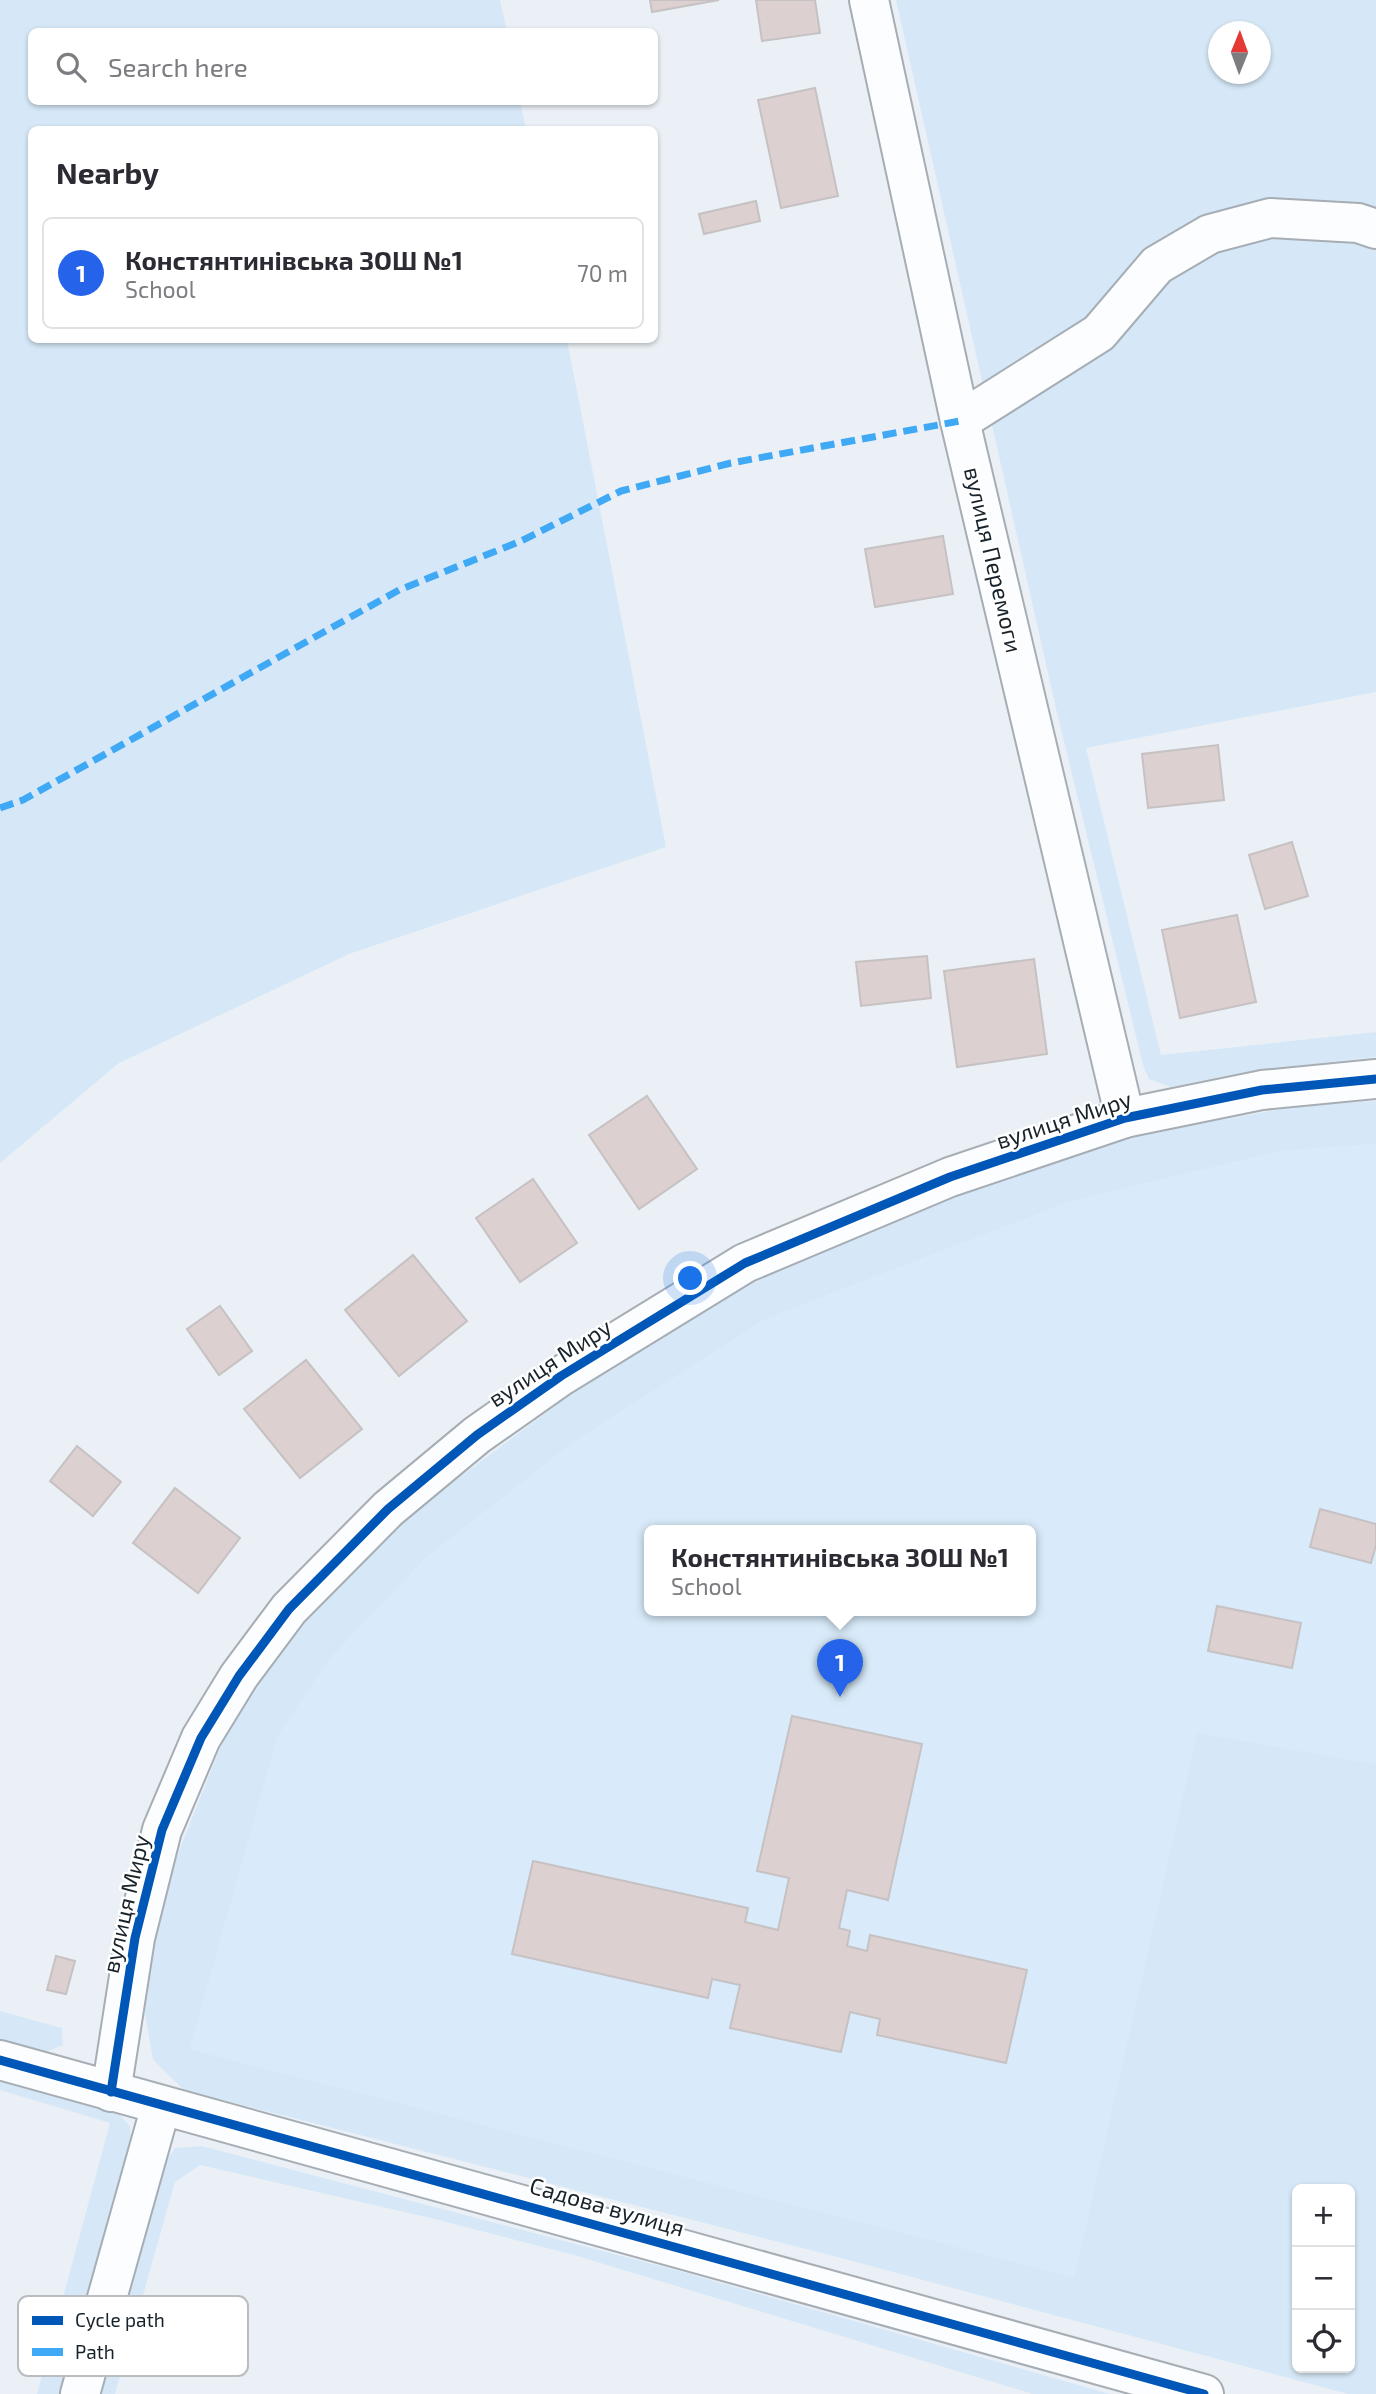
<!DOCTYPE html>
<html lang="en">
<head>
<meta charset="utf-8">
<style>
  :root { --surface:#fff; --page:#f2f2f3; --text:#2b2b33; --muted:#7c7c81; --line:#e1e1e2; --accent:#2563eb }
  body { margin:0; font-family:"Exo 2",sans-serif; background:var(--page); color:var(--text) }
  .controls { position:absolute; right:21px; bottom:21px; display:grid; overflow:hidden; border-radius:10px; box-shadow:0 2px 5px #0004 }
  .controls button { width:63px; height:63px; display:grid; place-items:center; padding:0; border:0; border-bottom:2px solid var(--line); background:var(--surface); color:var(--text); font:35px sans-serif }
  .compass { position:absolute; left:1208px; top:21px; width:63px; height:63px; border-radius:50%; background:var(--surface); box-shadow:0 2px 5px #0004; rotate:1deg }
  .you { position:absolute; left:691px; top:1279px; width:24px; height:24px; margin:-18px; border:5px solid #fff; border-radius:50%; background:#1a73e8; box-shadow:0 0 0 10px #1a73e833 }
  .badge { display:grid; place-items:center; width:46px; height:46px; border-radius:50%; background:var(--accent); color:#fff; font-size:23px; font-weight:700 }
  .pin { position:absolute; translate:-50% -58px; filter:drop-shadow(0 2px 4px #0008) }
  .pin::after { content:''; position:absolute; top:37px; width:24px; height:21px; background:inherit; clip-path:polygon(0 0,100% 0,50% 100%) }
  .popup { position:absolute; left:644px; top:1525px; width:392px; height:91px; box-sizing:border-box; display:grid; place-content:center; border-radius:10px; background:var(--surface); filter:drop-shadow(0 2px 5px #0005); font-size:23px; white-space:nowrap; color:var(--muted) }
  .popup b { font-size:26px; color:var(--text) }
  .popup::after { content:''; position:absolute; left:50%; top:100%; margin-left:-14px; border:14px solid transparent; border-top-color:var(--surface) }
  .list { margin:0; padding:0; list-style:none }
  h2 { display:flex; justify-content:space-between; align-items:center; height:91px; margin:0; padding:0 28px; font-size:30px }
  h2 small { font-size:23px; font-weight:400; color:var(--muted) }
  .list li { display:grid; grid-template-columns:46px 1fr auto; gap:21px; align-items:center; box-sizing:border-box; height:112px; margin:0 14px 14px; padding:0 14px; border:2px solid var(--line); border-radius:10px }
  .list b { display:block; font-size:26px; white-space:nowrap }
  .list p { margin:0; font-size:23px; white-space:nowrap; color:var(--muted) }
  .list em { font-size:23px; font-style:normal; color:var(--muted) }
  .icon { flex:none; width:38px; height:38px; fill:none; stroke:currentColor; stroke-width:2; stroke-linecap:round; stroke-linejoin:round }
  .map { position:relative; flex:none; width:1376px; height:2394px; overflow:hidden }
  .search { position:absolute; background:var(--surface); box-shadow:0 2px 5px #0004; left:28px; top:28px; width:630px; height:77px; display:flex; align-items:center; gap:18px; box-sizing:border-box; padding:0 24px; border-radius:10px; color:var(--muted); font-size:26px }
  .panel { position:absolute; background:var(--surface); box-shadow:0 2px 5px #0004; left:28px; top:126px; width:630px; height:217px; border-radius:10px }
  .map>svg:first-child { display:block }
  .built { fill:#d9ebfa; fill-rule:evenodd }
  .green { fill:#d6e8f7; fill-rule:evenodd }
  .building { fill:#ddd0d1; stroke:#c6c1c2; stroke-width:2 }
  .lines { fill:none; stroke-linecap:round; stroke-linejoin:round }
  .minor-casing { stroke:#a6adb4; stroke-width:42 }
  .minor { stroke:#fcfdfe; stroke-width:38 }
  .quiet { stroke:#3fa9f5; stroke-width:7; stroke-dasharray:14 7; stroke-linecap:butt }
  .cycleway-casing { stroke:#fff; stroke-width:13 }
  .cycleway { stroke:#0057b8; stroke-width:9 }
  .labels { text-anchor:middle; stroke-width:5; stroke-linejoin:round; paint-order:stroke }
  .street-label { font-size:23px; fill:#17222a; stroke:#fff }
  .key { fill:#fff; stroke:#b9bdbf; stroke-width:2 }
  .key-label { font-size:19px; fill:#17222a }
</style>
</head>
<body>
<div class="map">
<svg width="1376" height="2394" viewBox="0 0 1376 2394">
  <rect width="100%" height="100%" fill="#eaf0f5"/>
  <!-- built -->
  <path class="built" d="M1376 1144V1764L1197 1734 1074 2277 190 2049 278 1736 328 1661 423 1561 571 1444 766 1319 1069 1202 1280 1151ZM649 1531H1031V1611H649Z"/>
  <!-- green -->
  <g class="green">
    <path d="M0 0H500L507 31 32 32V102H520L526 129 32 130V340H567L666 847 349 954 119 1063 0 1163Z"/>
    <path d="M896 0H1376V692L1086 748 1161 1055 1376 1032V1057L1244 1072 1171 1087 1149 1079 1143 1065 1057 713ZM1218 32H1260V74H1218Z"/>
    <path d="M1376 1101V1144L1280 1151 1069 1202 766 1319 571 1444 424 1560 328 1661 278 1736 190 2049 1074 2277 1197 1733 1376 1764V2394H1348L826 2254 184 2090 153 2060 143 2003 157 1906 240 1698 292 1637 372 1549 433 1497 637 1345 779 1263 944 1196 1136 1135 1298 1106ZM1297 2189H1350V2368H1297Z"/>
    <path d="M0 2011 62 2028 63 2045 36 2056 0 2046Z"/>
    <path d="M0 2073 111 2106 130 2126 132 2154 66 2394H37L110 2123 0 2090Z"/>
    <path d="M202 2146 679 2271 1110 2394H1033L574 2255 431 2218 200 2165 175 2182 115 2394H95L155 2177 175 2148Z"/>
  </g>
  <!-- building -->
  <g class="building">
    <path d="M650 0H719L652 12Z"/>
    <path d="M756 0H815L820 33 762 41Z"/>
    <path d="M815 88 838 196 781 208 758 100Z"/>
    <path d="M756 201 760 221 704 234 699 214Z"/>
    <path d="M943 536 953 594 875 607 865 549Z"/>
    <path d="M1218 745 1224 800 1148 808 1142 754Z"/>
    <path d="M1292 842 1308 896 1265 909 1249 855Z"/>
    <path d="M1237 915 1256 1002 1180 1018 1162 930Z"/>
    <path d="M927 956 931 998 861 1006 856 962Z"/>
    <path d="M1034 959 1047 1054 957 1067 944 971Z"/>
    <path d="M647 1096 697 1169 639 1209 589 1135Z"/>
    <path d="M533 1179 577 1243 520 1282 476 1218Z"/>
    <path d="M413 1255 467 1321 399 1376 345 1310Z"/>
    <path d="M220 1306 252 1351 219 1375 187 1329Z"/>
    <path d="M306 1360 362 1429 300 1478 244 1409Z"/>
    <path d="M77 1446 121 1482 93 1516 50 1481Z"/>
    <path d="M175 1488 240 1538 198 1593 133 1543Z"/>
    <path d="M1320 1509 1376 1524V1545L1371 1563 1310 1547Z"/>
    <path d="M1217 1606 1301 1623 1292 1668 1208 1651Z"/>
    <path d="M792 1716 922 1744 888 1900 847 1890 839 1928 850 1931 847 1946 867 1951 870 1935 1027 1970 1006 2063 877 2035 880 2019 850 2012 841 2052 730 2028 740 1985 712 1979 708 1998 512 1954 533 1861 748 1908 745 1922 778 1930 789 1878 757 1871Z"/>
    <path d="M56 1956 75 1961 66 1994 47 1990Z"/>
  </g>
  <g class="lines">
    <defs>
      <g id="minor">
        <path d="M869 0 960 421 1125 1118"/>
        <path d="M960 421 1099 333 1157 265 1210 234 1270 218 1358 223 1376 229"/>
        <path d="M0 2060 1204 2394"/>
        <path d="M111 2092 135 1938 162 1830 201 1738 239 1676 289 1609 388 1509 477 1435 561 1376 745 1263 950 1177 1125 1118 1262 1090 1376 1079"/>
        <path d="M80 2394 161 2106"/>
      </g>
    </defs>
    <!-- minor casing -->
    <use href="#minor" class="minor-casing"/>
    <!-- minor -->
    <use href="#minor" class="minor"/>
    <!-- quiet -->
    <path class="quiet" d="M0 808 23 800 399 590 521 541 621 491 731 463 960 421"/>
    <defs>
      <g id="cycleway">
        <path d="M0 2060 1204 2394"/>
        <path d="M111 2092 135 1938 162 1830 201 1738 239 1676 289 1609 388 1509 477 1435 561 1376 745 1263 950 1177 1125 1118 1262 1090 1376 1079"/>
      </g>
    </defs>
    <!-- cycleway casing -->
    <use href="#cycleway" class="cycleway-casing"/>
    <!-- cycleway -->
    <use href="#cycleway" class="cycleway"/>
  </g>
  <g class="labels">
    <!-- street labels -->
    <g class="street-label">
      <text transform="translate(993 560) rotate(77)" y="8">вулиця Перемоги</text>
      <text transform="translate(1064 1120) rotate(-18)" y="8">вулиця Миру</text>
      <text transform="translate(550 1363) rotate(-33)" y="8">вулиця Миру</text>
      <text transform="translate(126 1904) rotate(-77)" y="8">вулиця Миру</text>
      <text transform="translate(607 2207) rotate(16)" y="8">Садова вулиця</text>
    </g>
  </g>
  <!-- legend -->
  <rect x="18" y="2296" width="230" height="80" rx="10" class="key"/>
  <rect x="32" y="2316" width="31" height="9" fill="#0057b8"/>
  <rect x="32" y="2348" width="31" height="8" fill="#3fa9f5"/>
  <g class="key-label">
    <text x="75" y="2327">Cycle path</text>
    <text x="75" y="2359">Path</text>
  </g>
</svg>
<div class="controls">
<button>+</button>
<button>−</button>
<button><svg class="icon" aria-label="locate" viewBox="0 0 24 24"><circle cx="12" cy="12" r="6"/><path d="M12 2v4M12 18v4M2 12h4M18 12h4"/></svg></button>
</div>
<svg class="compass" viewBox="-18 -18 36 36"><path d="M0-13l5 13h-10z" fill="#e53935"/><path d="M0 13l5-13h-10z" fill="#7c7c81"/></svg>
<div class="you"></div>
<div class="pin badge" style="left:840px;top:1697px">1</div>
<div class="popup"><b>Констянтинівська ЗОШ №1</b>School</div>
<div class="search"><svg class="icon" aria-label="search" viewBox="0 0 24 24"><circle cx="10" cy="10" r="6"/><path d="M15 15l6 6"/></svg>Search here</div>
<section class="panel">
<h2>Nearby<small></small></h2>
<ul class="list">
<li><span class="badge">1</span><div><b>Констянтинівська ЗОШ №1</b><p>School</p></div><em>70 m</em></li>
</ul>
</section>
</div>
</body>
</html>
